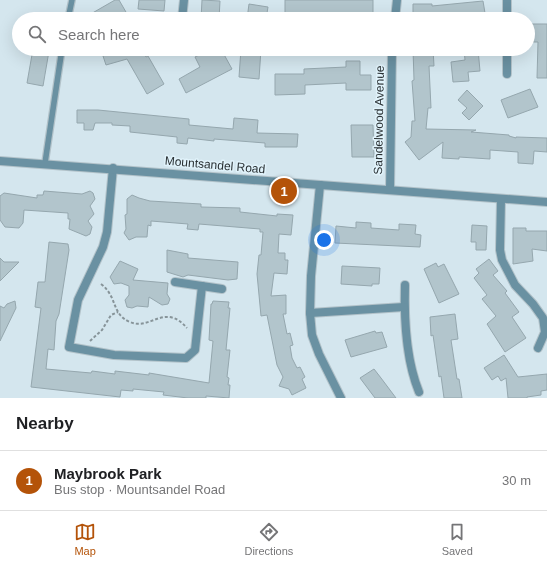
<!DOCTYPE html>
<html lang="en">
<head>
<meta charset="utf-8">
<style>
  :root { --surface:#fff; --page:#f2f2f2; --text:#202124; --muted:#757577; --line:#e0e0e0; --accent:#b45309 }
  body { margin:0; font-family:Helvetica,sans-serif; background:var(--page); color:var(--text) }
  .you { position:absolute; left:324px; top:240px; width:14px; height:14px; margin:-10px; border:3px solid #fff; border-radius:50%; background:#1a73e8; box-shadow:0 0 0 6px #1a73e833 }
  .badge { display:grid; place-items:center; width:26px; height:26px; border-radius:50%; background:var(--accent); color:#fff; font-size:13px; font-weight:700 }
  .pin { position:absolute; translate:-50% -50%; border:2px solid #fff; box-shadow:0 1px 4px #0006 }
  .list { margin:0; padding:0; list-style:none }
  h2 { display:flex; justify-content:space-between; align-items:center; height:52px; margin:0; padding:0 16px; font-size:17px }
  h2 small { font-size:13px; font-weight:400; color:var(--muted) }
  .list li { display:grid; grid-template-columns:26px 1fr auto; gap:12px; align-items:center; box-sizing:border-box; height:60px; padding:0 16px; border-top:1px solid var(--line) }
  .list b { display:block; font-size:15px; white-space:nowrap }
  .list p { margin:0; font-size:13px; white-space:nowrap; color:var(--muted) }
  .list em { font-size:13px; font-style:normal; color:var(--muted) }
  .icon { flex:none; width:22px; height:22px; fill:none; stroke:currentColor; stroke-width:2; stroke-linecap:round; stroke-linejoin:round }
  .map { position:relative; flex:none; width:547px; height:398px; overflow:hidden }
  .search { position:absolute; background:var(--surface); box-shadow:0 4px 16px #0002; left:12px; right:12px; top:12px; height:44px; display:flex; align-items:center; gap:10px; box-sizing:border-box; padding:0 14px; border-radius:22px; color:var(--muted); font-size:15px }
  .sheet { height:112px; background:var(--surface) }
  nav { display:flex; justify-content:space-around; align-items:center; box-sizing:border-box; height:56px; border-top:1px solid var(--line); background:var(--surface); font-size:11px; color:var(--muted) }
  nav a { display:grid; justify-items:center; gap:2px }
  nav .on { color:var(--accent) }
  .map>svg:first-child { display:block }
  .building { fill:#b2c5cc; stroke:#95a7ae }
  .lines { fill:none; stroke-linecap:round; stroke-linejoin:round }
  .service-casing { stroke:#b2c2c9; stroke-width:8 }
  .minor-casing { stroke:#b2c2c9; stroke-width:10 }
  .tertiary-casing { stroke:#b2c2c9; stroke-width:10 }
  .path { stroke:#879499; stroke-width:2; stroke-dasharray:3 2; stroke-linecap:butt }
  .service { stroke:#6a91a2; stroke-width:5.5 }
  .minor { stroke:#6a91a2; stroke-width:8 }
  .tertiary { stroke:#6a91a2; stroke-width:8 }
  .labels { text-anchor:middle; stroke-width:3; stroke-linejoin:round; paint-order:stroke }
  .street-label { font-size:12px; fill:#293033; stroke:#e1f3fb }
</style>
</head>
<body>
<div class="map">
<svg width="547" height="398" viewBox="0 0 547 398">
  <rect width="100%" height="100%" fill="#d4e6ee"/>
  <!-- building -->
  <g class="building">
    <path d="M115 0H119L130 19H82Z"/>
    <path d="M139 0H165L164 11 138 9Z"/>
    <path d="M202 0 220 1 219 19H201Z"/>
    <path d="M285 0H373V19H352V16L308 17V15H285Z"/>
    <path d="M483 1 486 19H413V4H432V6Z"/>
    <path d="M249 4 268 7 266 19H247Z"/>
    <path d="M528 24H547V78H537L538 42H528Z"/>
    <path d="M33 49 49 51 43 86 27 83Z"/>
    <path d="M122 49H152V52L144 54 146 57 148 56 164 84 147 94 127 59 106 65 103 56Z"/>
    <path d="M211 49H221L232 69 186 93 179 79 200 67 195 57Z"/>
    <path d="M241 49H261L259 79 239 77Z"/>
    <path d="M413 49H433L434 66H429L431 108H428L426 129 476 130 471 132 509 135V136L516 138V137L547 138V152L534 151 533 164 518 163V152L490 150V159L459 157V159L442 158 443 142 419 160 405 142 411 137 412 121H415L412 81 414 80Z"/>
    <path d="M464 49H478L480 71 468 72 469 81 453 82 451 62 465 60Z"/>
    <path d="M346 61H360V75H371V90H346V83L305 85V94L275 95V74H304V69L346 67Z"/>
    <path d="M530 89 538 107 508 118 501 100Z"/>
    <path d="M467 90 483 106 469 120 462 113 467 108 458 100Z"/>
    <path d="M77 110H98L189 119V125L233 129 234 118 258 120 257 133 298 134 297 147H265V143L214 139V141L188 138 187 144 177 143V137L130 132V126L112 125V123H95L93 130H84V123H77Z"/>
    <path d="M351 125H373L374 157H352Z"/>
    <path d="M44 191 82 194 90 191 93 193 95 199 90 206 94 214 88 221 92 227 90 234 86 236 69 229 70 219H68V213L24 210 23 223 19 228 5 227 0 220V196L4 193 37 198V195H43Z"/>
    <path d="M132 195 139 198 150 201 201 204V207L240 208V212L277 216V214L293 215 291 235 279 234 278 253H285V260H288L287 274 274 273 271 296 286 295V314H283L287 334 290 333 293 345 290 346 292 358 297 368 300 367 305 377 302 379 306 388 292 395 289 389 279 386 283 377 277 365 267 315 261 316 257 274 259 255H261L263 232H260V229L199 224 198 230 187 229 188 224 151 221V226L148 225 147 237H136L129 240 124 233 126 229 125 215 127 214V199Z"/>
    <path d="M356 222 371 223V228L399 230V224L416 225 415 234 421 235 420 247 335 243 336 226 356 228Z"/>
    <path d="M472 225 487 226 486 250H476V242H471Z"/>
    <path d="M513 228H526V231H547V251L532 249 533 261 513 264Z"/>
    <path d="M49 242 68 244 69 250 59 314 56 321 54 350 48 349 46 369 91 373 92 371 115 374V371L149 375V373L209 383 213 341 209 340 211 304H212L213 301 229 302 228 308H230L226 350H230L227 377 229 378 228 385H230L229 398 206 396V398H188L163 395 164 392 133 389V391L121 390 120 397 31 387 41 308 35 307 38 282H45Z"/>
    <path d="M167 250 188 254V258L238 262 237 279 228 280 188 275 183 277 167 272Z"/>
    <path d="M0 258 4 262H19L0 281Z"/>
    <path d="M489 259 498 271 493 275 507 291 505 293 519 312 512 317 526 338 505 352 487 324 496 316 482 299 487 295 474 278 479 273 476 269Z"/>
    <path d="M120 261 138 269 133 280 168 283 167 294 170 299 168 304 162 305 149 297 148 307 137 306 132 308 127 307 125 300 129 295V286L121 283 114 284 110 277Z"/>
    <path d="M436 263 438 267 444 264 459 294 439 303 424 269Z"/>
    <path d="M342 266 380 268 379 284H372V286L341 284Z"/>
    <path d="M15 301 16 308 0 341V306L4 308 7 304Z"/>
    <path d="M455 314 458 339 451 340 457 379H459L462 398H444L441 376 439 377 433 335 431 336 430 317Z"/>
    <path d="M375 331 376 333 382 332 387 347 351 357 345 340Z"/>
    <path d="M504 355 518 377 547 374V390L541 391V395L527 397V398H508L506 378 501 381 498 376 492 380 484 368Z"/>
    <path d="M374 369 381 378 396 398H375L360 378Z"/>
  </g>
  <g class="lines">
    <defs>
      <g id="service">
        <path d="M68 19 72 0"/>
        <path d="M45 163 62 49"/>
      </g>
      <g id="minor">
        <path d="M507 0V19"/>
        <path d="M182 19 184 0"/>
        <path d="M395 19 397 0"/>
        <path d="M507 49V74"/>
        <path d="M113 168 107 232 103 247 78 300 69 347 114 355 186 358 195 350 202 286"/>
        <path d="M320 185 311 276 310 313 312 335 319 354 341 398"/>
        <path d="M390 190 392 49"/>
        <path d="M501 199 500 250 502 260 515 285 533 304 543 318 545 332 538 348"/>
        <path d="M175 282 222 289"/>
        <path d="M405 285C404 320 406 360 419 392"/>
        <path d="M310 313 404 307"/>
      </g>
      <path id="tertiary" d="M0 161 547 202"/>
    </defs>
    <!-- service casing -->
    <use href="#service" class="service-casing"/>
    <!-- minor casing -->
    <use href="#minor" class="minor-casing"/>
    <!-- tertiary casing -->
    <use href="#tertiary" class="tertiary-casing"/>
    <!-- path -->
    <g class="path">
      <path d="M101 284C118 297 111 314 130 322 151 331 164 302 187 328"/>
      <path d="M90 341 102 330 111 315 118 312"/>
    </g>
    <!-- service -->
    <use href="#service" class="service"/>
    <!-- minor -->
    <use href="#minor" class="minor"/>
    <!-- tertiary -->
    <use href="#tertiary" class="tertiary"/>
  </g>
  <g class="labels">
    <!-- street labels -->
    <g class="street-label">
      <text transform="translate(379 120) rotate(-89)" y="4">Sandelwood Avenue</text>
      <text transform="translate(215 165) rotate(5)" y="4">Mountsandel Road</text>
    </g>
  </g>
</svg>
<div class="you"></div>
<div class="pin badge" style="left:284px;top:191px">1</div>
<div class="search"><svg class="icon" aria-label="search" viewBox="0 0 24 24"><circle cx="10" cy="10" r="6"/><path d="M15 15l6 6"/></svg>Search here</div>
</div>
<section class="sheet">
<h2>Nearby<small></small></h2>
<ul class="list">
<li><span class="badge">1</span><div><b>Maybrook Park</b><p>Bus stop · Mountsandel Road</p></div><em>30 m</em></li>
</ul>
</section>
<nav>
<a class="on"><svg class="icon" aria-label="map" viewBox="0 0 24 24"><path d="M3 6l6-2 6 2 6-2v14l-6 2-6-2-6 2zM9 4v14M15 6v14"/></svg>Map</a>
<a><svg class="icon" aria-label="directions" viewBox="0 0 24 24"><path d="M12 3l9 9-9 9-9-9zM9 14v-3h6M13 9l2 2-2 2"/></svg>Directions</a>
<a><svg class="icon" aria-label="saved" viewBox="0 0 24 24"><path d="M7 4h10v16l-5-4-5 4z"/></svg>Saved</a>
</nav>
</body>
</html>
